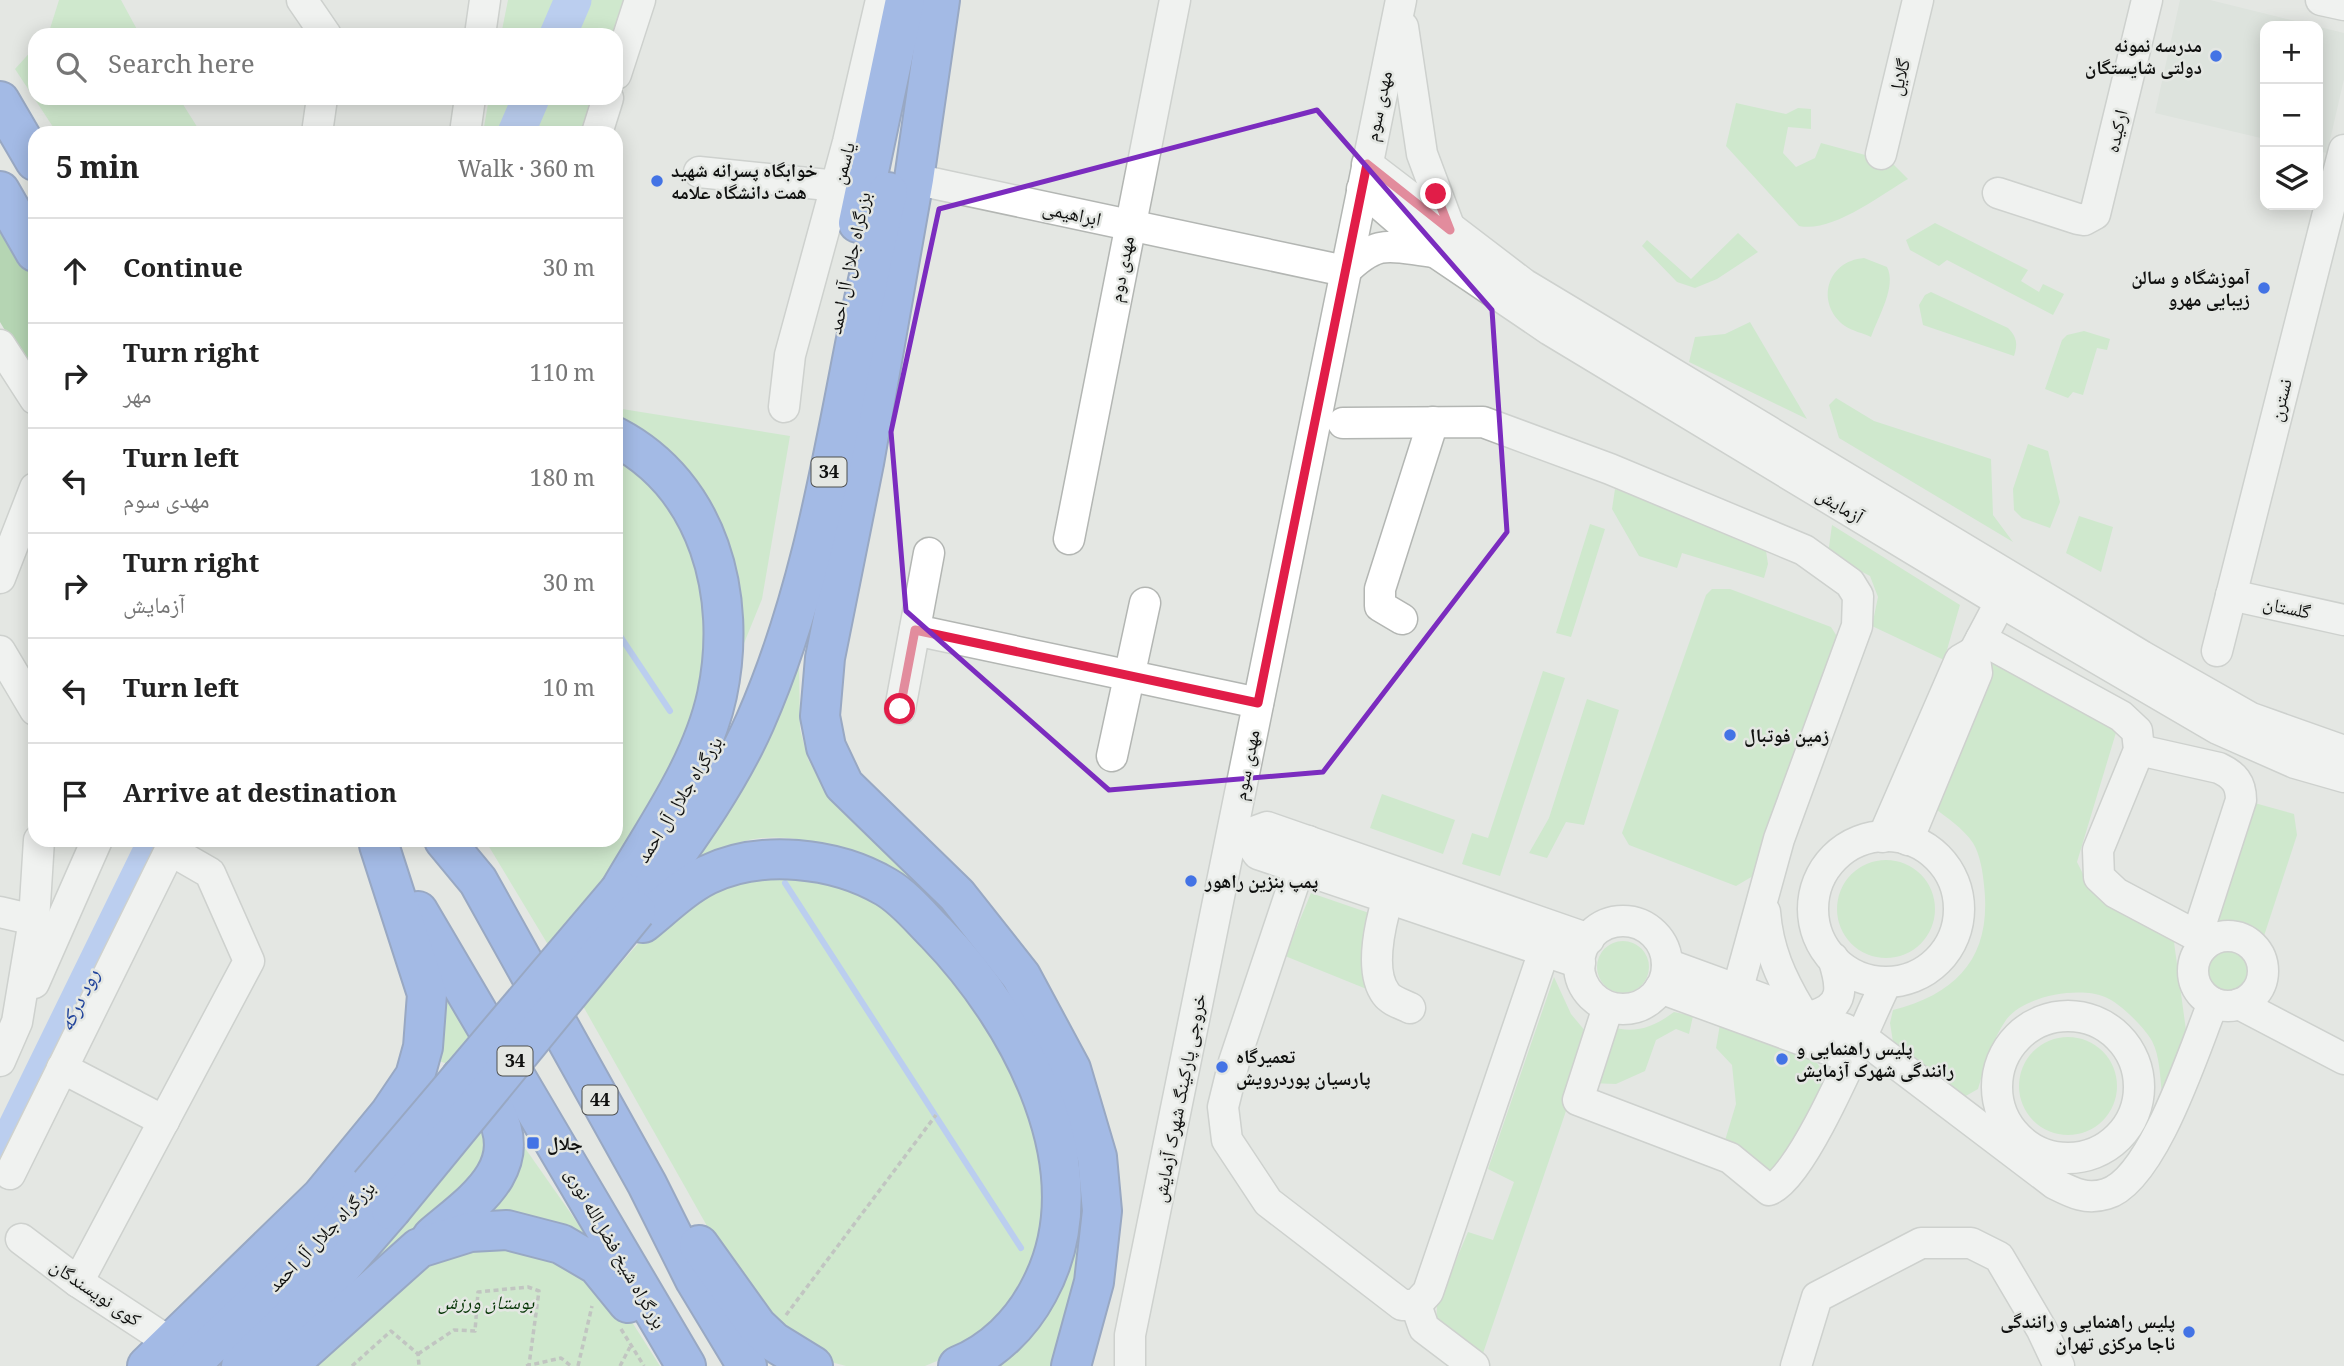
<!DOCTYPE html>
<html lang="en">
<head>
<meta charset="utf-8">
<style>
  :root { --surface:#fff; --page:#f6f6f6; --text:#222; --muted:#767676; --line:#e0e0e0 }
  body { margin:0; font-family:Georgia,"Noto Naskh Arabic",serif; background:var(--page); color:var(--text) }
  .controls { position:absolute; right:21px; top:21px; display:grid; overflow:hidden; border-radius:14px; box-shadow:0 4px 18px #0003 }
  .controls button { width:63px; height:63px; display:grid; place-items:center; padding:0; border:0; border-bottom:2px solid var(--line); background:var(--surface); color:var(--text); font:35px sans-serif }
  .stop { position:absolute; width:21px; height:21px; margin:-16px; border:5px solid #e11d48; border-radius:50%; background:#fff }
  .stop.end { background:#e11d48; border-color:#fff; box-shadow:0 2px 7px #0008 }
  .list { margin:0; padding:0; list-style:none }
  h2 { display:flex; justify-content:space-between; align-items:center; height:91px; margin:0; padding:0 28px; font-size:30px }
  h2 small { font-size:23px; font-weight:400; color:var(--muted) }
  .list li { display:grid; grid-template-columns:46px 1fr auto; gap:21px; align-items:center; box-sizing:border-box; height:105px; padding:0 28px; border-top:2px solid var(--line) }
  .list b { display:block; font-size:26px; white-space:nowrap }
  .list p { margin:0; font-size:23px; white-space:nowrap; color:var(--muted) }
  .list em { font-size:23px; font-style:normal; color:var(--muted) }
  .icon { flex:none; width:38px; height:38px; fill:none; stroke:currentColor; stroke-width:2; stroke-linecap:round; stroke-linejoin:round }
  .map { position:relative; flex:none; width:2344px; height:1366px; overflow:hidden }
  .search { position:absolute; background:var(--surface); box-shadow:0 4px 18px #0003; left:28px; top:28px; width:595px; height:77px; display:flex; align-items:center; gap:18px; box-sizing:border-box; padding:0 24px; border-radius:21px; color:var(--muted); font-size:26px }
  .panel { position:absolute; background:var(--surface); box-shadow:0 4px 18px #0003; left:28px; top:126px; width:595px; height:721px; border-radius:21px }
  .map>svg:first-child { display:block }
  .built { fill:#d5ddd4 }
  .green { fill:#b6e8b2 }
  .forest { fill:#7cbe78 }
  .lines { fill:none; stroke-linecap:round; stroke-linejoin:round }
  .stream { stroke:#8aaffc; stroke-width:6 }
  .river { stroke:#8aaffc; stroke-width:37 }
  .minor-casing { stroke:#b3b6b3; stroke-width:33 }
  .highway-casing { stroke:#3d5b9b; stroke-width:42 }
  .path { stroke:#989b98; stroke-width:3.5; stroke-dasharray:5 3.5; stroke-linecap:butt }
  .minor { stroke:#fff; stroke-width:30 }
  .highway { stroke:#5683e7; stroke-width:38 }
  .highway-bridge-casing { stroke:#3d5b9b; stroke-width:42; stroke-linecap:butt }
  .highway-bridge { stroke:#5683e7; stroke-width:38 }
  .route { stroke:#e11d48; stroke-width:9 }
  .marked { fill:none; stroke:#7b2cbf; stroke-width:5; stroke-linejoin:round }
  .poi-dot { fill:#4373e5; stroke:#e4e7e3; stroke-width:2.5 }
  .labels { text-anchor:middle; stroke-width:5; stroke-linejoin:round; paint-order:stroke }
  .shield { fill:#e4e7e3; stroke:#4f504f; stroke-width:2 }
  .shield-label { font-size:18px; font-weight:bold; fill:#0f100f }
  .poi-label { font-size:19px; font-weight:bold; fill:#0f100f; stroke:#e4e7e3; text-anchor:start }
  .street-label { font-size:19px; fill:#0f100f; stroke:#e4e7e3 }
  .park-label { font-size:19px; font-style:italic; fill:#053505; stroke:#e4e7e3 }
  .water-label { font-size:21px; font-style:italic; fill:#20439b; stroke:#e4e7e3 }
</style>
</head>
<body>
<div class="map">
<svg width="2344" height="1366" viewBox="0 0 2344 1366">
  <rect width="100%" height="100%" fill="#e4e7e3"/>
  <!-- built -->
  <path class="built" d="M2180 0H2210L2344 33V79L2327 153 2318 151V26H2265V139L2155 113Z"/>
  <!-- green -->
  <g class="green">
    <path d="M59 0H121L140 35H48Z"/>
    <path d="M508 0H562L547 35H501Z"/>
    <path d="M587 0H626L615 35H572Z"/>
    <path d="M35 47V98H179L201 133H57L15 69Z"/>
    <path d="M489 98H520L504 133H483Z"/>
    <path d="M545 98H597L586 133H529Z"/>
    <path d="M1736 103 1786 114 1798 108 1811 109V129L1788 127 1783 153 1796 167 1815 158 1821 143 1891 162 1908 179C1879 196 1832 233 1799 226L1726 146Z"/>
    <path d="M1935 223 2028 270 2021 281 2039 292 2043 284 2064 294 2053 315 1947 260 1939 266 1910 250 1906 240Z"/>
    <path d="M1738 233 1758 252 1717 279 1695 288 1677 282 1642 246 1647 240 1691 279Z"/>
    <path d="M1864 258 1887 267C1897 286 1878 317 1871 337 1863 333 1852 331 1845 326 1815 304 1826 261 1864 258Z"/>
    <path d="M1931 292 2008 328C2017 337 2018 344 2014 356L1923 325 1919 305 1925 295Z"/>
    <path d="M1750 322 1807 419 1689 362 1695 337 1725 334Z"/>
    <path d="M2084 331 2110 339 2107 350 2097 348 2083 395 2073 392 2068 398 2045 389 2062 340 2067 335Z"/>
    <path d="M1836 398 1874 421 1991 459 1993 515 2013 542 1839 438 1829 405Z"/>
    <path d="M616 408 790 436 762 599 736 663 737 605 616 419Z"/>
    <path d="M2028 444 2048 451 2060 502 2050 528 2022 518 2014 510 2013 489Z"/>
    <path d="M616 446 636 456 702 551 711 669 653 818 550 948 485 840H616Z"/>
    <path d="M1615 489 1765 544 1768 564 1764 578 1682 553 1677 568 1639 556 1612 509Z"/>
    <path d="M2079 516 2113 527 2101 572 2066 553Z"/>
    <path d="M1590 524 1605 529 1571 637 1556 633Z"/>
    <path d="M1832 525 1960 605 1944 660 1872 626 1878 597 1870 576 1828 554Z"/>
    <path d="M1712 589H1730L1831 627 1838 638 1753 876 1736 886 1629 845 1622 833 1706 595Z"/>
    <path d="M1992 653 2118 726 2077 862 2092 892 2174 942 2188 1045 2162 1094C2160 1078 2160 1056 2152 1041 2144 1027 2120 1003 2105 997 2079 986 2023 996 2006 1020 1992 1040 1985 1066 1978 1089L1964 1097 1949 1094 1893 1042 1890 1023 1893 1010C1960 993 1992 954 1984 885 1983 873 1980 854 1973 843 1964 829 1946 817 1933 807Z"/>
    <path d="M799 665 800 729 808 759 822 784 836 806 872 841 932 891 1016 993 1089 1188 1063 1366H979L1032 1321 1057 1109 853 853C821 842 778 832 745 841 728 845 711 855 694 862L755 757Z"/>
    <path d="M1543 671 1565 678 1500 876 1462 864 1472 833 1488 838Z"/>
    <path d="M1587 699 1619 710 1584 825 1566 822 1547 858 1529 853 1549 818Z"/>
    <path d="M1382 794 1455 820 1443 854 1370 828Z"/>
    <path d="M2251 802 2294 814 2297 835 2262 942 2210 925Z"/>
    <circle cx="1886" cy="909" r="49"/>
    <path d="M815 872 903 912 1018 1068 1050 1202 1038 1268 973 1346 925 1366H846L823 1360 742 1288 583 1006 651 929 733 878Z"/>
    <path d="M1311 893 1372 914 1369 990 1285 956Z"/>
    <circle cx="1623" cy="967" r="26"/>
    <circle cx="2230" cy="972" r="26"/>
    <path d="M433 971 471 1039 449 1064 431 1059Z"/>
    <path d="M1554 977 1571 1014 1591 1038 1479 1365 1436 1330 1437 1305 1468 1232 1493 1240 1514 1182 1488 1169Z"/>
    <path d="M1674 1012 1693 1016 1689 1034 1676 1029 1656 1040 1645 1071 1616 1084 1590 1083 1609 1026C1634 1035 1654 1027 1674 1012Z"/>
    <path d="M1720 1024C1748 1034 1781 1041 1807 1055 1854 1080 1788 1157 1767 1182L1723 1147 1736 1104 1732 1065 1716 1048Z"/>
    <circle cx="2068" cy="1086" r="49"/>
    <path d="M492 1115 493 1172 283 1344Z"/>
    <path d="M513 1131 612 1272 467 1218Z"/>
    <path d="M510 1237 616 1297 660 1366H299L397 1276Z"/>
  </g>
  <!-- forest -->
  <path class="forest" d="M0 218 35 281V380L0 322Z"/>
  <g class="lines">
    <!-- stream -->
    <g class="stream">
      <path d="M616 630 670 711"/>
      <path d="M785 883 1021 1248"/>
    </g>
    <!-- river -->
    <g class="river">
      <path d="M558 35 573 0"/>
      <path d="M516 133 531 98"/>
      <path d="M0 1161 157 840"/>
    </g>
    <defs>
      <g id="minor">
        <path d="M302 0 326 35"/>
        <path d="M2321 0 2344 5"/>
        <path d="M1403 27 1422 154 1449 226"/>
        <path d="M480 35 485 0"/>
        <path d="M616 74 640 0"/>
        <path d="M317 133 322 98"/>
        <path d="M465 133 470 98"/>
        <path d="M597 133 608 98"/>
        <path d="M1881 154 1918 0"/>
        <path d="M1367 164 1524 284 2142 656 2251 718 2344 751"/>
        <path d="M699 172 828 185"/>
        <path d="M923 181 1345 271C1380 237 1390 247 1435 252"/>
        <path d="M1362 189 1435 252 1550 330 1999 601 2218 729 2295 763 2344 777"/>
        <path d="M1998 193 2078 219 2084 220 2095 214 2147 0"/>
        <path d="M0 345 35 399"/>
        <path d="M784 407 790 355 848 142 881 0"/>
        <path d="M1343 423 1483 422 1610 469 1804 550 1850 583 1858 596 1857 626 1779 839 1738 988"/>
        <path d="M1069 539 1175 0"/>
        <path d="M0 578 35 488"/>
        <path d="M2231 595 2344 620"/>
        <path d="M1402 619 1380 606V589L1433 422"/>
        <path d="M915 630 1258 703"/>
        <path d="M1981 639 2121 716 2137 731 2139 750 2098 850 2099 877 2116 893 2197 936 2203 946"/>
        <path d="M0 651 35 710"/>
        <path d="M2217 651 2344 150"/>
        <path d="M900 709 929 553"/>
        <path d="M2139 750 2219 768C2234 775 2241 783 2241 800L2197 936"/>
        <path d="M1112 756 1145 603"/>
        <path d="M1233 831 1245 835 1258 854 1580 963"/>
        <path d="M1245 835 1267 827 1589 939"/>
        <circle cx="1886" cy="909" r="73"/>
        <path d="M1883 837 1960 660 1974 652"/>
        <path d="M1908 840 1977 673 1974 652 2010 584"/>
        <path d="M1308 841 1234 1062 1223 1107 1227 1140 1268 1202 1402 1305H1416L1428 1292 1544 951"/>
        <path d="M1394 879C1384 908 1366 968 1386 994 1391 1001 1402 1004 1410 1008"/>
        <path d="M0 912 34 920"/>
        <path d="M1765 912C1768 950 1781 978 1800 1010"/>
        <circle cx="1623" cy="965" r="44"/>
        <circle cx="2228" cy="971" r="35"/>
        <path d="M34 983 97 840"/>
        <path d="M1660 988 1835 1052 1855 1047 1845 1029 1667 964"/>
        <path d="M2239 1004 2344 1059"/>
        <path d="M1608 1007 1578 1100 1730 1158 1769 1190C1805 1177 1866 1023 1886 983"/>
        <circle cx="2068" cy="1087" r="71"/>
        <path d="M1813 1016C1846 1006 1842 986 1833 958"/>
        <path d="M1860 1036 2055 1184C2073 1193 2086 1200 2106 1194 2153 1181 2195 1047 2213 1003"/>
        <path d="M0 1061 17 1022 34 920 39 840"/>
        <path d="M62 1068 164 1121"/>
        <path d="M10 1174 175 840"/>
        <path d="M21 1239 78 1282 171 1343"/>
        <path d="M78 1282 249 961 210 873 170 850"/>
        <path d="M1416 1305 1424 1328 1474 1366"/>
        <path d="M1130 1366V1335L1401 0"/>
        <path d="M1796 1366 1817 1297 1921 1243H1971L1999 1257 2042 1330 2059 1366"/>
      </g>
      <g id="highway">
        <path d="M940 0 914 179 864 463 825 658 820 716 826 747 844 785 957 895 1021 976 1071 1069 1097 1157 1102 1211 1094 1282 1071 1366"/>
        <path d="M0 101 35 161"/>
        <path d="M0 191 35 252"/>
        <path d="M858 223 905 0"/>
        <path d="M616 437C709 486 738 596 717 695 702 765 655 829 620 890"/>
        <path d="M444 840 478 881 647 1184 695 1280 747 1366"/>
        <path d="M418 911 686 1366"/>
        <path d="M636 911C679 850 725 790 755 722 829 554 843 368 888 192"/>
        <path d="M643 923C663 907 683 887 707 875 760 849 835 857 886 887 905 898 920 917 936 933 1020 1020 1104 1172 1038 1292 1021 1324 993 1352 958 1366"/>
        <path d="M432 1237C470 1204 527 1170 494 1110 486 1096 477 1083 461 1077"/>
        <path d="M699 1245 757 1326 774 1342 813 1366"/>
        <path d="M147 1366 321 1197 390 1113 415 1076 423 1047 427 994 379 845"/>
        <path d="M189 1366 313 1248 370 1185"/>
        <path d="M241 1366 331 1279 391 1210"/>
        <path d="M287 1366 419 1248 470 1232 507 1230 561 1244 597 1265 628 1303"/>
      </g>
    </defs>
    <!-- minor casing -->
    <use href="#minor" class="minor-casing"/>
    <!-- highway casing -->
    <use href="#highway" class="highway-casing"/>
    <!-- path -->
    <g class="path">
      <path d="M786 1315 936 1115"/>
      <path d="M621 1329 644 1366"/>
      <path d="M418 1354 454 1330 475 1331 478 1292 528 1287 539 1291 529 1365"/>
      <path d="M352 1366 391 1331 418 1354 419 1366"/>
      <path d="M526 1366 561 1358 571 1366"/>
      <path d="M578 1366 592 1306"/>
      <path d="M620 1366 630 1347"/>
    </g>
    <!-- minor -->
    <use href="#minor" class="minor"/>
    <!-- highway -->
    <use href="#highway" class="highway"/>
    <defs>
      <g id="highway-bridge">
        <path d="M370 1185 620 890"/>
        <path d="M391 1210 636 911"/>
      </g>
    </defs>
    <!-- highway-bridge casing -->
    <use href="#highway-bridge" class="highway-bridge-casing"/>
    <!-- highway-bridge -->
    <use href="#highway-bridge" class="highway-bridge"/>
  </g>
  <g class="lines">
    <!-- route -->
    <path class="route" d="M900 709 915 630 1258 703 1367 164 1450 230 1436 194"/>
  </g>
  <!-- marked area -->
  <path d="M0 0H2344V1366H0ZM1317 110 1492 310 1507 532 1323 772 1109 790 906 611 891 432 939 209Z" fill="#e4e7e3" fill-opacity=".55" fill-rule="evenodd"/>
  <path class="marked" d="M1317 110 1492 310 1507 532 1323 772 1109 790 906 611 891 432 939 209Z"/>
  <!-- markers -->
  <g class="poi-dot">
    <circle cx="2216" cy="56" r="7"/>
    <circle cx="657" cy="181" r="7"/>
    <circle cx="2264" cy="288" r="7"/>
    <circle cx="1730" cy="735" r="7"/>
    <circle cx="1191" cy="881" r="7"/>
    <circle cx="1782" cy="1059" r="7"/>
    <circle cx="1222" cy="1067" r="7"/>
    <rect x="526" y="1136" width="14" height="14" rx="3.5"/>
    <circle cx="2189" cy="1332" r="7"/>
  </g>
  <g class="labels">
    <!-- shield labels -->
    <g class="shield">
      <rect x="811.5" y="457.5" width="35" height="29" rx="5"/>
      <rect x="497.5" y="1046.5" width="35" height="29" rx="5"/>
      <rect x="582.5" y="1085.5" width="35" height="29" rx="5"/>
    </g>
    <g class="shield-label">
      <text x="829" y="478">34</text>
      <text x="515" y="1067">34</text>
      <text x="600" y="1106">44</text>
    </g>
    <!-- poi labels -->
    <g class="poi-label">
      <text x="2202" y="52" text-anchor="end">مدرسه نمونه<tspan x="2202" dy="22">دولتی شایستگان</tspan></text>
      <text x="671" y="177">خوابگاه پسرانه شهید<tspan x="671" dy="22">همت دانشگاه علامه</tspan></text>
      <text x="2250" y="284" text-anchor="end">آموزشگاه و سالن<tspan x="2250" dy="22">زیبایی مهرو</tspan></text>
      <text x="1744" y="742">زمین فوتبال</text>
      <text x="1205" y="888">پمپ بنزین راهور</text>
      <text x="1796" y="1055">پلیس راهنمایی و<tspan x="1796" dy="22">رانندگی شهرک آزمایش</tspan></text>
      <text x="1236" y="1063">تعمیرگاه<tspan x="1236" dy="22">پارسیان پوردرویش</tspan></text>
      <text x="547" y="1150">جلال</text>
      <text x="2175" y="1328" text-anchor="end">پلیس راهنمایی و رانندگی<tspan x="2175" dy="22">ناجا مرکزی تهران</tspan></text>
    </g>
    <!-- street labels -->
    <g class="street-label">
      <text transform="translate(1899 77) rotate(-76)" y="7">گلایل</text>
      <text transform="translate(1378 106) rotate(-78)" y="7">مهدی سوم</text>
      <text transform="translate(2116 131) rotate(-77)" y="7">ارکیده</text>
      <text transform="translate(843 163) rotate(-75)" y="7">یاسمن</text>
      <text transform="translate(1072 213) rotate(12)" y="7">ابراهیمی</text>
      <text transform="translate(849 263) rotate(-78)" y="7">بزرگراه جلال آل احمد</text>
      <text transform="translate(1121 269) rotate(-79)" y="7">مهدی دوم</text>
      <text transform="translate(2280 400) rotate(-76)" y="7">نسترن</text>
      <text transform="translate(1840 505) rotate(31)" y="7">آزمایش</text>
      <text transform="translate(2287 607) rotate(12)" y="7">گلستان</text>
      <text transform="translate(1246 765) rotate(-79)" y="7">مهدی سوم</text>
      <text transform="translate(679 799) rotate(-58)" y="7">بزرگراه جلال آل احمد</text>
      <text transform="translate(1179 1098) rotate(-79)" y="7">خروجی پارکینگ شهرک آزمایش</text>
      <text transform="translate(321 1236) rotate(-46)" y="7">بزرگراه جلال آل احمد</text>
      <text transform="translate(616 1248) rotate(60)" y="7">بزرگراه شیخ فضل‌الله نوری</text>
      <text transform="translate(96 1292) rotate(34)" y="7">کوی نویسندگان</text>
    </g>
    <!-- park labels -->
    <g class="park-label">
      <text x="486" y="1309">بوستان ورزش</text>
    </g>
    <!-- water labels -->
    <g class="water-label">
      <text transform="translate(79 1000) rotate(-64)" y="7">رود درکه</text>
    </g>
  </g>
</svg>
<div class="controls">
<button>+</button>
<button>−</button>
<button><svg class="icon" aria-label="layers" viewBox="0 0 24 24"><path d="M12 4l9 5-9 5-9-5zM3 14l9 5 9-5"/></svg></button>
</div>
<div class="stop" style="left:900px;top:709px"></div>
<div class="stop end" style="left:1436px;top:194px"></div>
<div class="search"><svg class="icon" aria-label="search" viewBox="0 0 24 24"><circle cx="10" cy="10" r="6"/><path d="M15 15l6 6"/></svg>Search here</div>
<section class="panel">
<h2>5 min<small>Walk · 360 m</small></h2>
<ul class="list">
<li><svg class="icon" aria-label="ahead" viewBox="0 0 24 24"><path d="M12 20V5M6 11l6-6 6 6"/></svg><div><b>Continue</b></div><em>30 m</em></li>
<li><svg class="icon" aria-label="right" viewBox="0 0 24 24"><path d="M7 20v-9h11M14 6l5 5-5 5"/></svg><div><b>Turn right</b><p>مهر</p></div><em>110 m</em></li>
<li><svg class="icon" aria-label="left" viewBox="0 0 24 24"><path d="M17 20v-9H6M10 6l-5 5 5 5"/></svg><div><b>Turn left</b><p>مهدی سوم</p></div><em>180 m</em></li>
<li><svg class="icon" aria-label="right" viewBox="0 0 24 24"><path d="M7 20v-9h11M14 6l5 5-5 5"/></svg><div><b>Turn right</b><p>آزمایش</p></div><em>30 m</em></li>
<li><svg class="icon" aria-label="left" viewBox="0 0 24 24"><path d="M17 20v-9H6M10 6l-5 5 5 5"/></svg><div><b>Turn left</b></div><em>10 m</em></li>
<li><svg class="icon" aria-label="arrive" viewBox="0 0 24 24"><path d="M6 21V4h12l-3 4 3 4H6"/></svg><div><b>Arrive at destination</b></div></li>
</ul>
</section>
</div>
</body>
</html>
